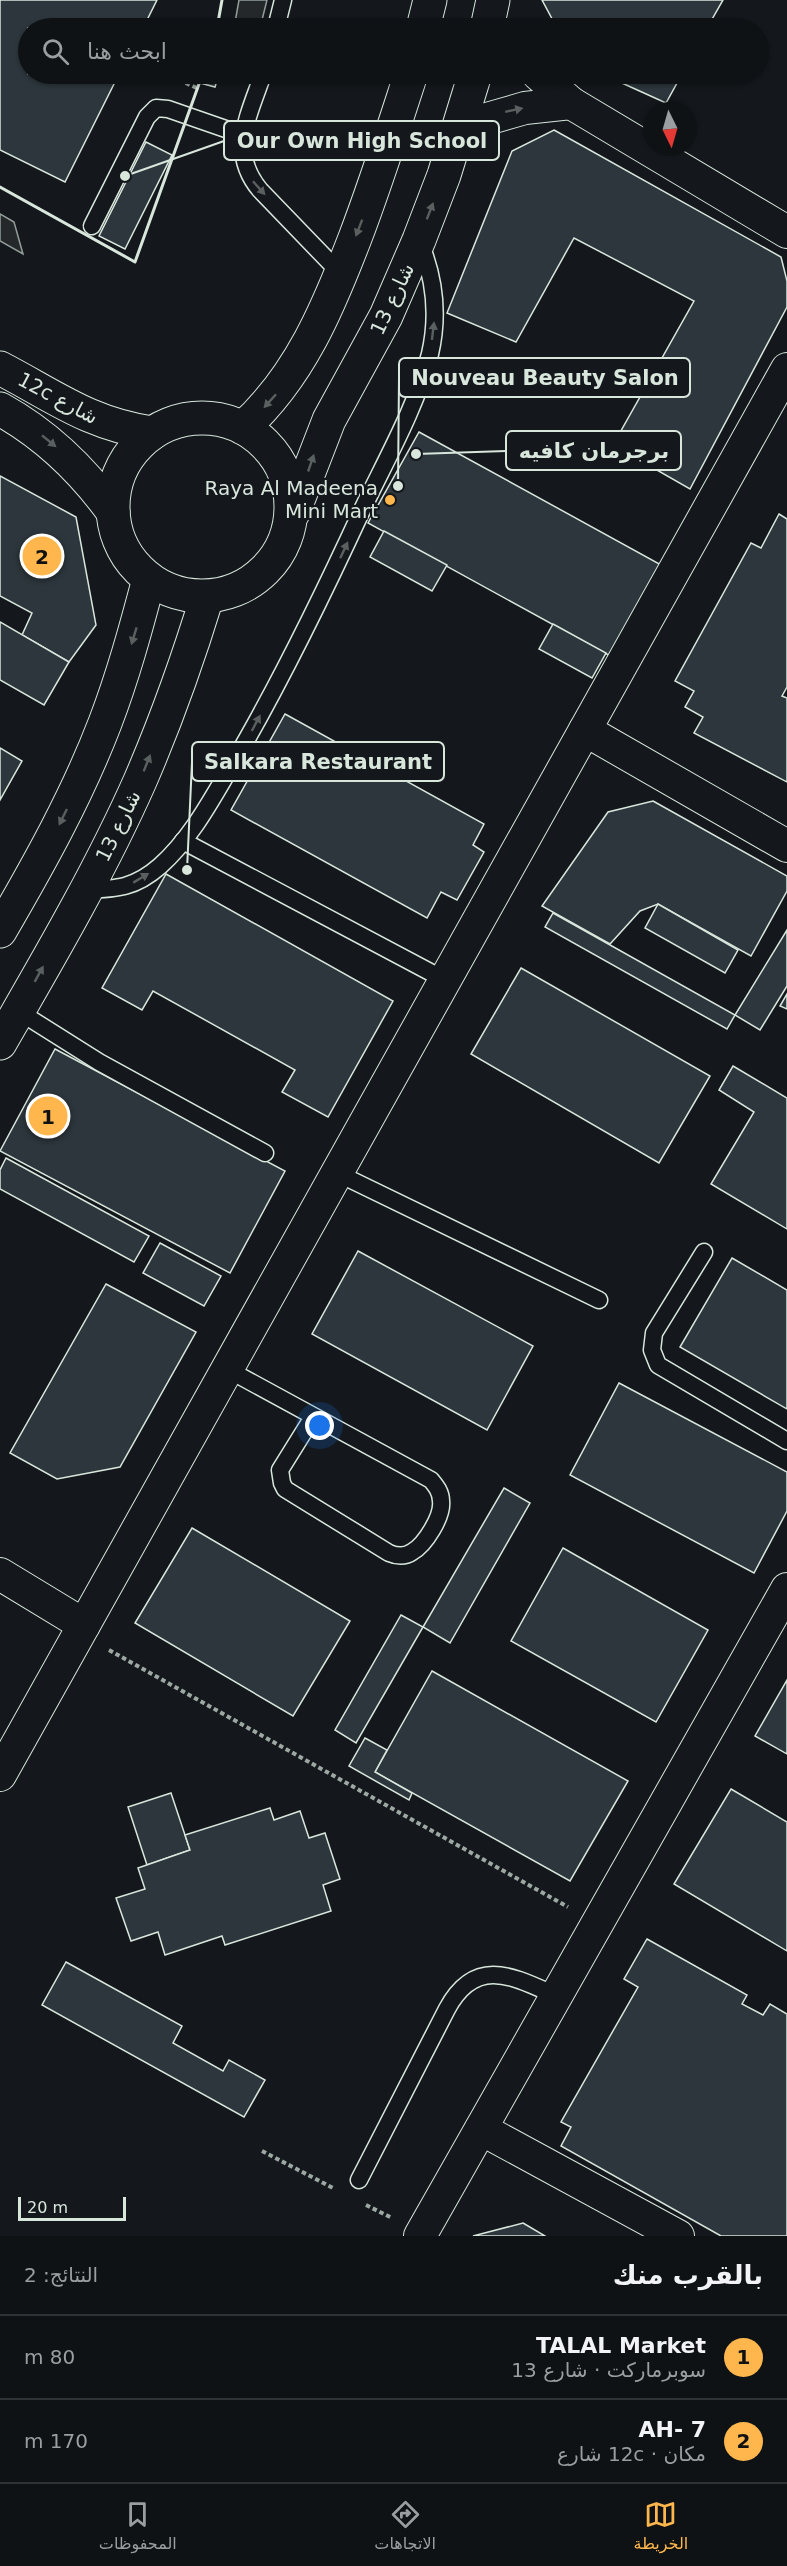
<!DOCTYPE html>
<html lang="ar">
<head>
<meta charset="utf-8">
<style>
  :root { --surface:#0f1215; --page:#1d2022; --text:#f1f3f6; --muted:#9b9ea0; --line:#2f3234; --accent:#ffb74d }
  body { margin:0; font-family:"DejaVu Sans","Noto Naskh Arabic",sans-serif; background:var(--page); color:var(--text); direction:rtl }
  .compass { position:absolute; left:643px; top:102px; width:54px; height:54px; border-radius:50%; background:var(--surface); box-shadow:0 2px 4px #0004; rotate:175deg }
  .scale { position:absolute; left:18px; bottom:15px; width:108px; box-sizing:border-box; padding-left:6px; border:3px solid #d8e6dc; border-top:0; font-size:16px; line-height:21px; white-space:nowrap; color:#d8e6dc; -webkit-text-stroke:4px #14181c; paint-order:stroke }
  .you { position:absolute; left:320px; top:1426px; width:21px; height:21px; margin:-15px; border:4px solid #fff; border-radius:50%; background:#1a73e8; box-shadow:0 0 0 9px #1a73e833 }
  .badge { display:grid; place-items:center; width:39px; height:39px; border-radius:50%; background:var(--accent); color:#111; font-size:20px; font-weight:700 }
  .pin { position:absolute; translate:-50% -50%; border:3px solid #fff; box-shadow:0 2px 6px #0006 }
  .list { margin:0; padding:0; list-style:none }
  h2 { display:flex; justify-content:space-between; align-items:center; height:78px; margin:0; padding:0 24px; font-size:26px }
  h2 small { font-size:20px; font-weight:400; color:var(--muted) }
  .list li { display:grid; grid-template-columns:39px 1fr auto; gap:18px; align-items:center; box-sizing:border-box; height:84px; padding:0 24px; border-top:2px solid var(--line) }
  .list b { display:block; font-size:22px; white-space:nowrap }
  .list p { margin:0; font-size:20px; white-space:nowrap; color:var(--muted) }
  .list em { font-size:20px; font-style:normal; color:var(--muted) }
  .icon { flex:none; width:33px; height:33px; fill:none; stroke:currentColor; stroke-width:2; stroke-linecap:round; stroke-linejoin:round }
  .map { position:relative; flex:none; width:787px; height:2236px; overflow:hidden; direction:ltr }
  .search { position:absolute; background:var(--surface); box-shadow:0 2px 4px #0004; left:18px; right:18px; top:18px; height:66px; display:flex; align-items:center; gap:15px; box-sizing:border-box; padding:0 21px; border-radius:33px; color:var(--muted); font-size:22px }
  .sheet { height:246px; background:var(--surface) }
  nav { display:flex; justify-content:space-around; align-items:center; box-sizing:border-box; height:84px; border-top:2px solid var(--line); background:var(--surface); font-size:16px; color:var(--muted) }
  nav a { display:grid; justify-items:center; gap:3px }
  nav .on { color:var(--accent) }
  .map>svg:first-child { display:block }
  .parking { fill:#24282b; stroke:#939e99; stroke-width:1.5 }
  .building { fill:#2c363c; stroke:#d8e6dc; stroke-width:1.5 }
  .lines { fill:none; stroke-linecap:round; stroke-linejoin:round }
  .service-casing { stroke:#d8e6dc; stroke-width:19 }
  .minor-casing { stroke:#d8e6dc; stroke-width:34 }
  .tertiary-casing { stroke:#d8e6dc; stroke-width:35 }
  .path { stroke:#9da8a2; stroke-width:4; stroke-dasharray:4.5 3; stroke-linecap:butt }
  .service { stroke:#14181c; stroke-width:16 }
  .minor { stroke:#14181c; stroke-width:32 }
  .tertiary { stroke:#14181c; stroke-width:33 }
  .wall { stroke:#d8e6dc; stroke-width:3 }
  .oneway { fill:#59605f }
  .poi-dot { fill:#ffb74d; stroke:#14181c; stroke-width:2 }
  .labels { text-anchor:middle; stroke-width:4.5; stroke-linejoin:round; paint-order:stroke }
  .street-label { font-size:20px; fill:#d8e6dc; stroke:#14181c }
  .poi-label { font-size:20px; fill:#d8e6dc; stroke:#14181c; text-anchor:end }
  .leader { fill:none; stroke:#d8e6dc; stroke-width:2 }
  .callout-dot { fill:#d8e6dc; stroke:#14181c; stroke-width:2 }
  .callout { fill:#14181c; stroke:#d8e6dc; stroke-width:2 }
  .callout-label { font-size:21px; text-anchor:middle; font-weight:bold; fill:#d8e6dc }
</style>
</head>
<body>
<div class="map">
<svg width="787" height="2236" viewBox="0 0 787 2236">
  <rect width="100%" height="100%" fill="#14181c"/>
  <!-- parking -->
  <g class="parking">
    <path d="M239 0H267L260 28H234Z"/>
    <path d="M0 214 14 222 23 254 0 241Z"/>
  </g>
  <!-- building -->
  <g class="building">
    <path d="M0 0H157L143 28 126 21 122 28H28V74H119L65 182 0 150Z"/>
    <path d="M542 0H723L707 28H557Z"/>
    <path d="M174 74H204L199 84Z"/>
    <path d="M204 74H219L215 87 200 83Z"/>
    <path d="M602 74H682L666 103Z"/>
    <path d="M554 130 781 257 787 281V307L690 489 613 445 694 301 574 238 516 342 447 313 512 151Z"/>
    <path d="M146 142 172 155 125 249 99 236Z"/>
    <path d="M419 432 663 566 612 657 368 523Z"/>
    <path d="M0 476 76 517 96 625 69 662 22 635 32 613 0 596Z"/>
    <path d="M779 514 787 519V687L782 696 787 698V782L694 733 703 717 685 707 694 691 675 681 751 543 761 548Z"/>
    <path d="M384 531 447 565 432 591 370 557Z"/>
    <path d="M0 622 69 662 44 705 0 680Z"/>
    <path d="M553 624 606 653 592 678 539 649Z"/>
    <path d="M285 714 484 824 473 845 484 852 457 900 441 892 427 918 231 810Z"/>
    <path d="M0 748 22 761 0 800Z"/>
    <path d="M653 801 787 876V891L751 956 658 904 640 911 610 944 542 906 608 812Z"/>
    <path d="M166 874 393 1001 328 1117 282 1092 295 1070 153 991 142 1010 102 988Z"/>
    <path d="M658 904 738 950 725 973 645 928Z"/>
    <path d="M553 913 735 1015 727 1029 545 927Z"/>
    <path d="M787 930V986L760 1030 735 1015Z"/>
    <path d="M521 968 710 1076 659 1163 471 1054Z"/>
    <path d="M787 994V1009L780 1006Z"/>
    <path d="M55 1049 285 1171 230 1273 0 1151Z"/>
    <path d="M733 1066 787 1098V1229L711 1184 754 1112 719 1090Z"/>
    <path d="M6 1158 149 1236 134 1262 0 1189V1170Z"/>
    <path d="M160 1243 221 1276 204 1306 143 1273Z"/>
    <path d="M358 1251 533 1346 487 1430 312 1334Z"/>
    <path d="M732 1258 787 1290V1409L680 1347Z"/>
    <path d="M106 1284 196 1332 120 1467 57 1479 10 1453Z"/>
    <path d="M619 1383 787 1472V1511L754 1573 570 1475Z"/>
    <path d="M504 1488 530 1503 450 1643 423 1627Z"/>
    <path d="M192 1528 350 1621 293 1716 135 1623Z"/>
    <path d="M563 1548 708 1630 656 1722 511 1641Z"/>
    <path d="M401 1615 423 1627 356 1743 335 1730Z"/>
    <path d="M432 1671 628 1781 570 1881 375 1772Z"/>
    <path d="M787 1680V1754L755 1736Z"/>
    <path d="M365 1738 387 1750 375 1772 412 1793 409 1800 349 1766Z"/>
    <path d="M731 1789 787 1822V1951L674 1884Z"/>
    <path d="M171 1793 190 1850 147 1865 128 1807Z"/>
    <path d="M270 1808 274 1820 300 1811 309 1838 325 1833 340 1879 323 1885 331 1911 225 1945 222 1936 165 1955 158 1932 131 1941 116 1898 145 1889 138 1868 190 1850 185 1835Z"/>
    <path d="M647 1939 747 1995 742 2004 763 2015 770 2004 787 2014V2236H721L561 2146 571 2127 561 2122 638 1987 624 1979Z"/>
    <path d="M66 1962 182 2026 173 2043 223 2071 229 2060 265 2080 244 2117 42 2005Z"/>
    <path d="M523 2223 545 2236H473Z"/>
  </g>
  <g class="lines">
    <defs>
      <g id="service">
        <path d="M276 28 283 0"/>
        <path d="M263 74C249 115 228 152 260 190L341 274"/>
        <path d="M92 226 147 117 156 108 168 109 243 135"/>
        <path d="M183 841 445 980"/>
        <path d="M85 890C117 889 135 888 160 866 190 839 209 804 229 770 279 686 322 597 363 508 387 458 416 407 430 354 439 315 435 279 420 243"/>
        <path d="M18 1011 99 1062 265 1153"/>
        <path d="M337 1173 599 1300"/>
        <path d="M704 1252 654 1333 652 1350 658 1365 787 1441"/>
        <path d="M227 1369 431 1480C436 1486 441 1492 441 1501 443 1516 425 1545 412 1552 405 1557 396 1556 389 1553L285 1489 282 1483 280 1470 313 1417"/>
        <path d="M359 2180 447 2009C476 1955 514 1977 557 1996"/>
      </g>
      <g id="minor">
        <path d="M538 74 571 103 787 232"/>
        <path d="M459 127 525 108 571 103"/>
        <path d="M585 730 787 846"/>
        <path d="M0 1574 84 1625"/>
        <path d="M0 1775 787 369"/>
        <path d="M481 2129 678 2236"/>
        <path d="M420 2236 787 1589"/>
      </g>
      <g id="tertiary">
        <path d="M423 28 430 0"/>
        <path d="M487 28 493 0"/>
        <path d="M0 368C54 396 89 424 152 433"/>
        <path d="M0 409C47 435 82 469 113 512"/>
        <circle cx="202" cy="507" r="89"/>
        <path d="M243 428C300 376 328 308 355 238 376 183 393 129 411 74"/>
        <path d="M293 513 329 420 386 316 419 240 444 175 475 74"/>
        <path d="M0 931C39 864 77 796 105 723 123 676 136 628 149 579"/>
        <path d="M0 1043C49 958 100 871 140 781 166 721 188 659 207 597"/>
      </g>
    </defs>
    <!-- service casing -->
    <use href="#service" class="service-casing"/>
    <!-- minor casing -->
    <use href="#minor" class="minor-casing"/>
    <!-- tertiary casing -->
    <use href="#tertiary" class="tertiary-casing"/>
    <!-- path -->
    <g class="path">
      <path d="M165 74 197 88"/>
      <path d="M109 1650 568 1907"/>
      <path d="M262 2151 333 2188"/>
      <path d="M366 2205 392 2218"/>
    </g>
    <!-- service -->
    <use href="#service" class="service"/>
    <!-- minor -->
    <use href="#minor" class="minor"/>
    <!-- tertiary -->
    <use href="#tertiary" class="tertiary"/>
    <!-- wall -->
    <g class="wall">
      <path d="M217 28 222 0"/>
      <path d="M0 187 135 262 199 84"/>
    </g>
  </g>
  <!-- one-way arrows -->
  <defs><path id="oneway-solid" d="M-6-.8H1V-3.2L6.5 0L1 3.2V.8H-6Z" transform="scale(1.5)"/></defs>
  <g class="oneway">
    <use href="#oneway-solid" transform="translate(514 110) rotate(-12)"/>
    <use href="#oneway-solid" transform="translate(259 188) rotate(48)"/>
    <use href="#oneway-solid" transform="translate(430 211) rotate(-69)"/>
    <use href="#oneway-solid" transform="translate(359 228) rotate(111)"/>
    <use href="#oneway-solid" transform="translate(433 331) rotate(-83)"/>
    <use href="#oneway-solid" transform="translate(270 401) rotate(132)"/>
    <use href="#oneway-solid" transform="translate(49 441) rotate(39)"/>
    <use href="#oneway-solid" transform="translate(311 463) rotate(-71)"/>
    <use href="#oneway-solid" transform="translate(344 550) rotate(-65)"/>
    <use href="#oneway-solid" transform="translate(134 636) rotate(107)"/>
    <use href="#oneway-solid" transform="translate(256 723) rotate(-62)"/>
    <use href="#oneway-solid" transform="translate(147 763) rotate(-68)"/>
    <use href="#oneway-solid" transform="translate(63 817) rotate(116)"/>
    <use href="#oneway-solid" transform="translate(141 878) rotate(-31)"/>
    <use href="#oneway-solid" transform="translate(39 974) rotate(-61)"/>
  </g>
  <!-- markers -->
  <circle class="poi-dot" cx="390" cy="500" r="6"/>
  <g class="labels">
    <!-- street labels -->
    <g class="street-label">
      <text transform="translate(392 299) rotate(-65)" y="7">شارع 13</text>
      <text transform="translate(58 398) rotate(28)" y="7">12c شارع</text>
      <text transform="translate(118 826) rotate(-64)" y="7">شارع 13</text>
    </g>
    <!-- poi labels -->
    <g class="poi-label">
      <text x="378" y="495">Raya Al Madeena<tspan x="378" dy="23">Mini Mart</tspan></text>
    </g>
  </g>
  <!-- callouts -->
  <path class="leader" d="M125 176L224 141M398 486L399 378M416 454L506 451M187 870L192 762"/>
  <g class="callout-dot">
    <circle cx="125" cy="176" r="6"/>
    <circle cx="398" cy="486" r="6"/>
    <circle cx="416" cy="454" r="6"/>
    <circle cx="187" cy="870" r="6"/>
  </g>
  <g class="callout">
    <rect x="224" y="121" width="275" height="39" rx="6"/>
    <rect x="399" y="358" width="291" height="39" rx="6"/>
    <rect x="506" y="431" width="175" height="39" rx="6"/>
    <rect x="192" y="742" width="252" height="39" rx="6"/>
  </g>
  <g class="callout-label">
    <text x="362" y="148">Our Own High School</text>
    <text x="545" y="385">Nouveau Beauty Salon</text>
    <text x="594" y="458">برجرمان كافيه</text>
    <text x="318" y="769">Salkara Restaurant</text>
  </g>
</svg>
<svg class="compass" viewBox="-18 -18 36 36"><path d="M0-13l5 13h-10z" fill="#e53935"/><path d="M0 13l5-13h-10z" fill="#9b9ea0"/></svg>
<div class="scale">20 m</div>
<div class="you"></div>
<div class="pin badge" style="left:48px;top:1116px">1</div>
<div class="pin badge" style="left:42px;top:556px">2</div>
<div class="search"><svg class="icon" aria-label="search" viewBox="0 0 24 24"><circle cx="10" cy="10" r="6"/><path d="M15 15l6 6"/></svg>ابحث هنا</div>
</div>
<section class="sheet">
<h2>بالقرب منك<small>النتائج: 2</small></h2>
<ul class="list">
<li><span class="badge">1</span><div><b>TALAL Market</b><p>سوبرماركت · شارع 13</p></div><em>80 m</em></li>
<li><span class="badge">2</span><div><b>AH- 7</b><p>مكان · 12c شارع</p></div><em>170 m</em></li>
</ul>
</section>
<nav>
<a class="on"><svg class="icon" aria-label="map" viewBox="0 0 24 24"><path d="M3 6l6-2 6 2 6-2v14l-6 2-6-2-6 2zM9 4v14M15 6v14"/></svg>الخريطة</a>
<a><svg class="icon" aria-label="directions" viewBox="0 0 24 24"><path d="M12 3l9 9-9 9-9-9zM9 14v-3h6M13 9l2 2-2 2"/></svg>الاتجاهات</a>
<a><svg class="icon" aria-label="saved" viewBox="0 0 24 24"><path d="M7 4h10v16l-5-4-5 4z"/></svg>المحفوظات</a>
</nav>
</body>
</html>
